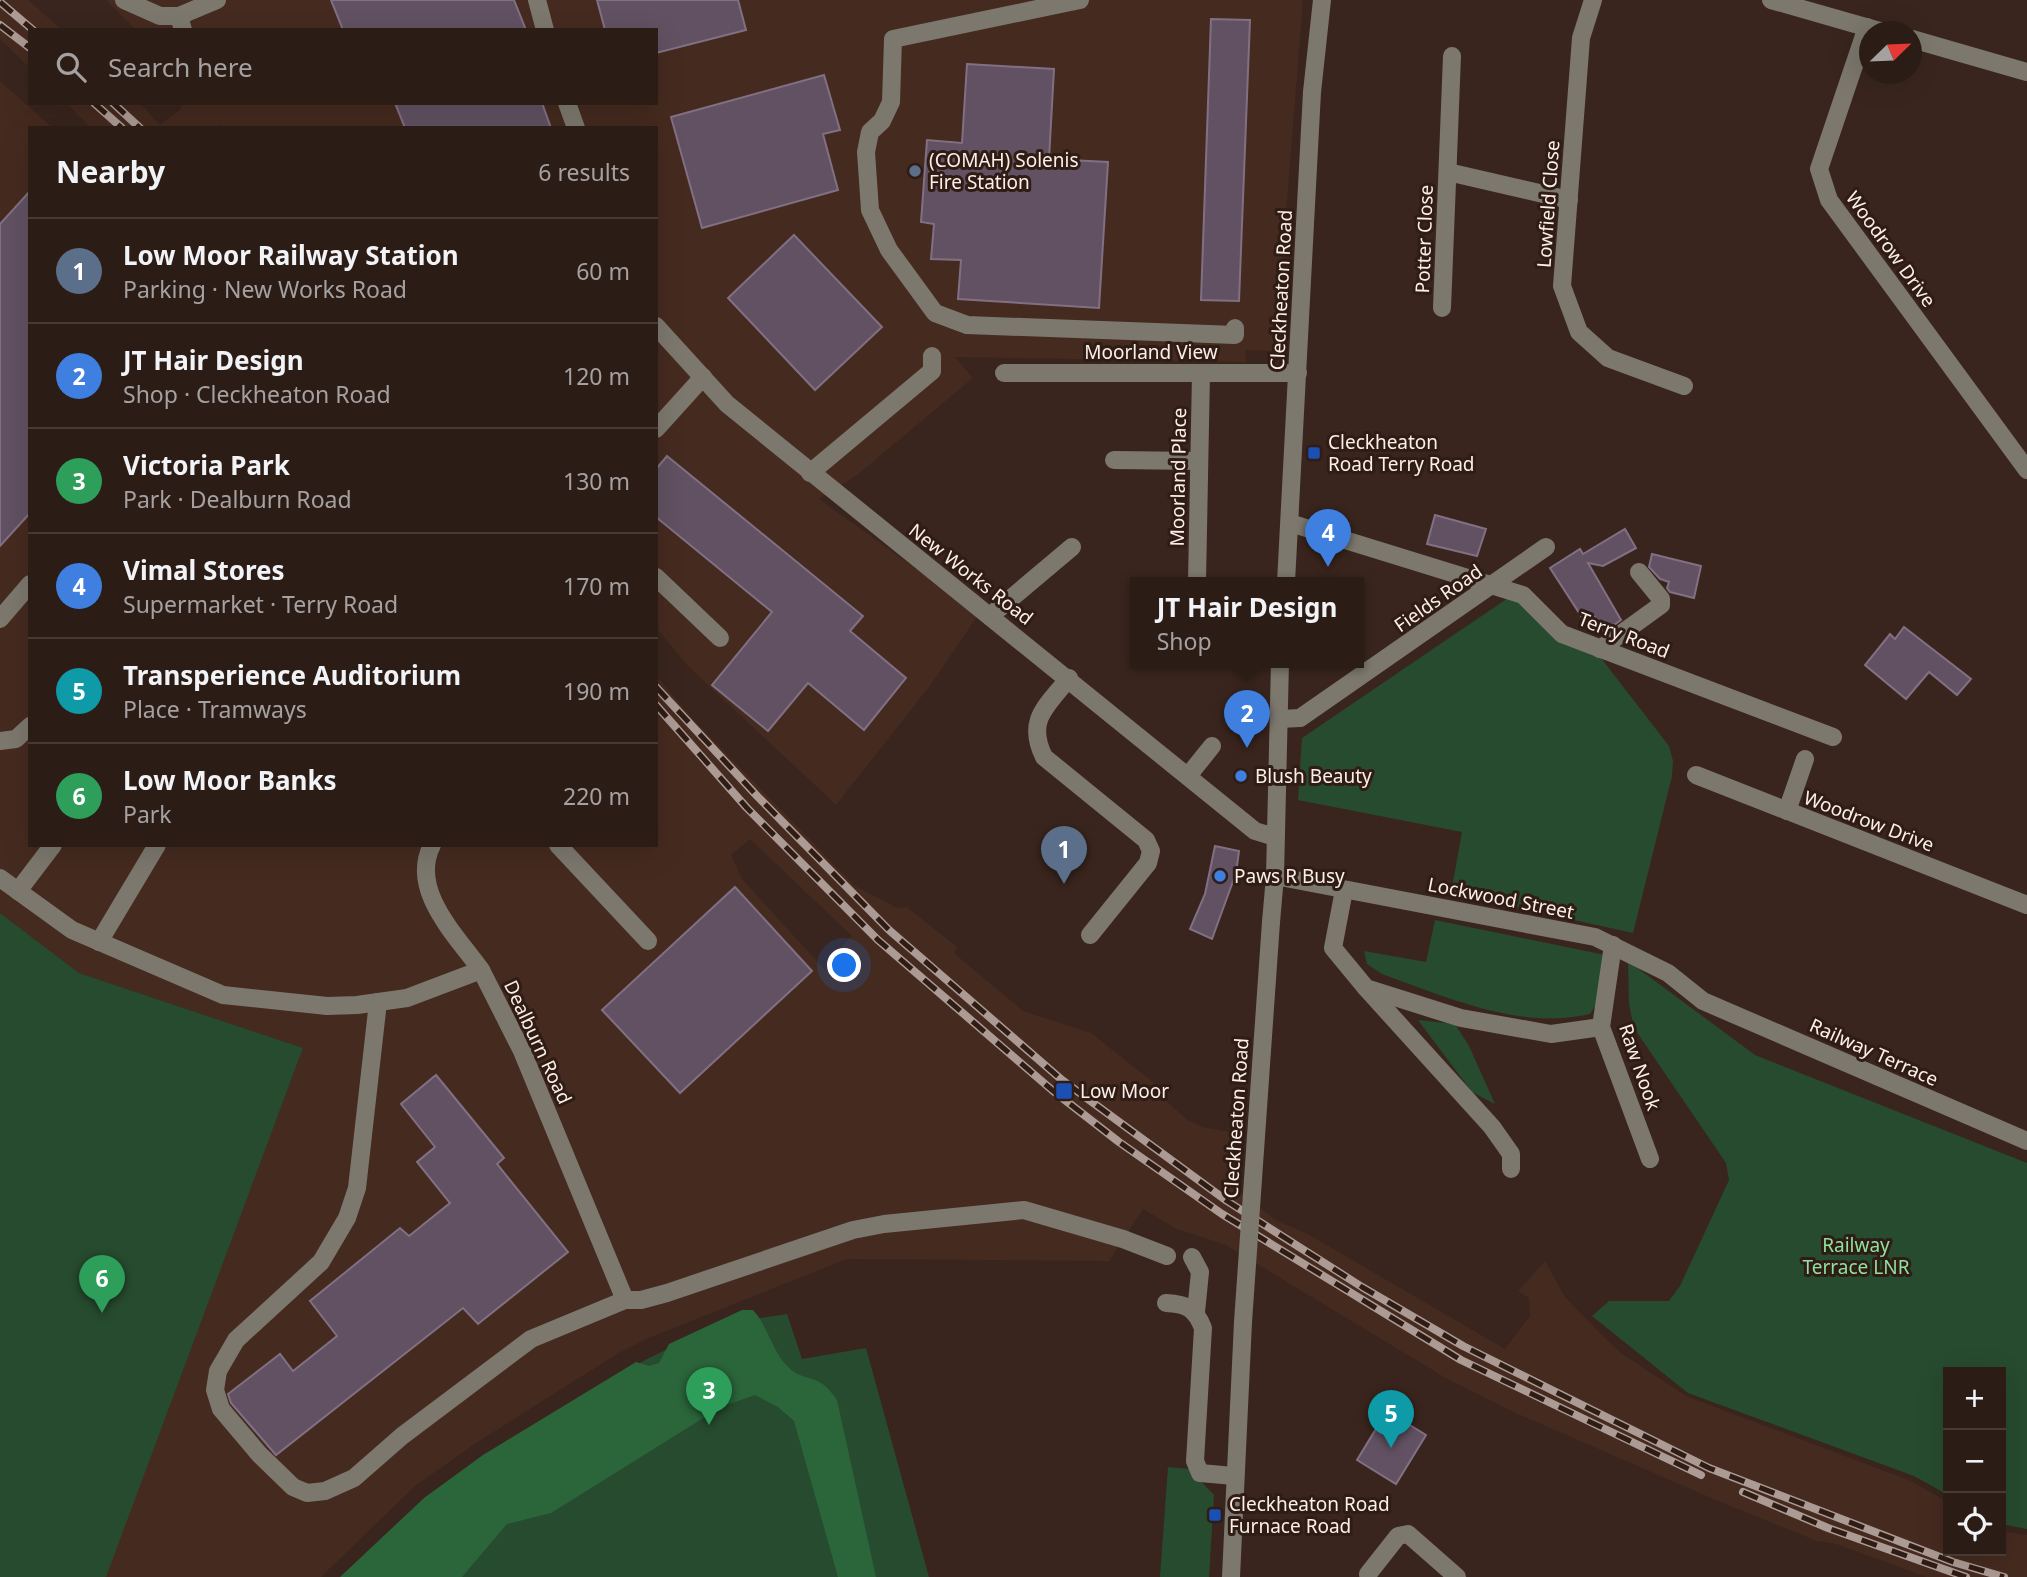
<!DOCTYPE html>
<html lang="en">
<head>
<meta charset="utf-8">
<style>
  :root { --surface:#2b1c16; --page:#372923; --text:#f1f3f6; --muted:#a6a1a1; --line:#473a35; --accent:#db2777 }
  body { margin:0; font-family:"Noto Sans",sans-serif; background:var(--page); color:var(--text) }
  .controls { position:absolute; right:21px; bottom:21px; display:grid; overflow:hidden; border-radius:0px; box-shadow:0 7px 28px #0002 }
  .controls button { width:63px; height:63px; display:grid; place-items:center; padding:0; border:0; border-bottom:2px solid var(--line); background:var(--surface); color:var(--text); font:35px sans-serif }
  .compass { position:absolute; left:1859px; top:21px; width:63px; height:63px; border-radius:50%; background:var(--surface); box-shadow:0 7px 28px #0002; rotate:67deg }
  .you { position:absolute; left:845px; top:966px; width:24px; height:24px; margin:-18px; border:5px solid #fff; border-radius:50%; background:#1a73e8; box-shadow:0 0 0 10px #1a73e833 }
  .badge { display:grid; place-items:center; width:46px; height:46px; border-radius:50%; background:var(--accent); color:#fff; font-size:23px; font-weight:700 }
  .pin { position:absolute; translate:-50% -58px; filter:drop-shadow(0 2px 4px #0008) }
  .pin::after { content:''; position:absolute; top:37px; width:24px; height:21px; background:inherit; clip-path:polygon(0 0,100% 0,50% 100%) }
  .popup { position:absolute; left:1130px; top:577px; width:234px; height:91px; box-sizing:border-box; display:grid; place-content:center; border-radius:0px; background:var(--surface); filter:drop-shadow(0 2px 5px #0005); font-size:23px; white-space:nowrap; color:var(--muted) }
  .popup b { font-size:26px; color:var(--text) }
  .popup::after { content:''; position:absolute; left:50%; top:100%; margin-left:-14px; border:14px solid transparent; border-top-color:var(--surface) }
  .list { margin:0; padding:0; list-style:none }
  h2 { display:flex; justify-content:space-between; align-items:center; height:91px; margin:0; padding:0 28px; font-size:30px }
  h2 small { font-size:23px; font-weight:400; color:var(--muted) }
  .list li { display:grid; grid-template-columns:46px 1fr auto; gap:21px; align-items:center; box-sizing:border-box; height:105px; padding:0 28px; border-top:2px solid var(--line) }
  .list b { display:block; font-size:26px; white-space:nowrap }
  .list p { margin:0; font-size:23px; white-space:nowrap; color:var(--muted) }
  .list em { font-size:23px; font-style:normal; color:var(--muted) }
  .icon { flex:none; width:38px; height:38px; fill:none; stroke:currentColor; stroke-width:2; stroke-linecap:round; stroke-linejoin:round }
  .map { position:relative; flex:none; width:2027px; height:1577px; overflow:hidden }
  .search { position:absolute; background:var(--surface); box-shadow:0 7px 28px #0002; left:28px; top:28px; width:630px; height:77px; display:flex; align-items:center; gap:18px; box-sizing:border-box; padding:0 24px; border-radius:0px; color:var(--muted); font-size:26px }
  .panel { position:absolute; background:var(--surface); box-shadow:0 7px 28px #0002; left:28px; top:126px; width:630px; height:721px; border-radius:0px }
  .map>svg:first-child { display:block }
  .built { fill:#452a1f; fill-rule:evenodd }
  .green { fill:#274b2f }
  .forest { fill:#2b653a }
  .building { fill:#615162; stroke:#817083; stroke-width:2 }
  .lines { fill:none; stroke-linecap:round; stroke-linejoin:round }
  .minor { stroke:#7c786e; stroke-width:18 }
  .rail-casing { stroke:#ac9b94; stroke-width:8 }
  .rail { stroke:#2f1c14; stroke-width:5; stroke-dasharray:16; stroke-linecap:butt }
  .minor-bridge { stroke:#7c786e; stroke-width:18 }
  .service-dot { fill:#5c6f8a; stroke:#2f1c14; stroke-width:2.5 }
  .transit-dot { fill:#1a4fb4; stroke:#2f1c14; stroke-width:2.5 }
  .shop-dot { fill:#3f7fe0; stroke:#2f1c14; stroke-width:2.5 }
  .labels { text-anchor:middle; stroke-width:6; stroke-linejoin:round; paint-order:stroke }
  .poi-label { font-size:19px; fill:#fceee8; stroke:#2f1c14; text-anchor:start }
  .street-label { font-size:19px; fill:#fceee8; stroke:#2f1c14 }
  .park-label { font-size:19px; fill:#8ee19f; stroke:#2f1c14 }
</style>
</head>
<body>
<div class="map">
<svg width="2027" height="1577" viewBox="0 0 2027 1577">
  <rect width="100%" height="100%" fill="#39251d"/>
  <!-- built -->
  <g class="built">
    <path d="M0 0H28L62 30H30V68L0 39Z"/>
    <path d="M106 0H1303L1275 351 1245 350 1246 362 955 357 973 378 857 475 819 499 979 614 929 687 836 805 689 667 656 628V128H226L220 125 210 128H91L66 103H140L160 125 180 110 182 103H656V30H136Z"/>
    <path d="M0 81 53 128H30V845H656V675L691 717 854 885 897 908 907 907 957 947 954 953 1023 1011 1091 1033 1153 1082 1156 1091 1186 1119 1202 1127 1234 1133 1230 1182 1275 1220 1306 1233 1505 1349 1530 1316 1529 1298 1518 1291 1545 1261 1565 1297 1600 1333 1621 1353 1686 1396 1911 1481 1948 1502V1551H2001V1531L2027 1535V1577H1927L1836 1544 1817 1541 1718 1501 1518 1414 1444 1377 1226 1245 1177 1229 1143 1209 1109 1261 847 1259 646 1339 619 1353 476 1443 415 1486 321 1577H105L303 1048 79 973 0 913ZM750 839 852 936 841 947 846 952 825 970 742 879 731 855Z"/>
  </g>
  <!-- green -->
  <g class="green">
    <path d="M1508 598 1518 602 1563 644 1601 658 1669 746 1673 761 1672 776 1633 933 1451 893 1462 832 1298 800 1302 738Z"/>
    <path d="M0 913 79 973 303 1048 106 1577H0Z"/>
    <path d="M1435 920 1605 955 1600 998 1590 1014C1519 1030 1449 998 1382 974L1367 964 1364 951 1426 962Z"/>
    <path d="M1628 961 1755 1055 2027 1163V1529L2001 1524V1372H1948V1495L1914 1476 1688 1393 1592 1316 1609 1301H1669L1680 1286 1729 1180 1726 1163 1634 1028 1629 1004Z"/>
    <path d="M1418 1020 1455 1024 1469 1046 1495 1104 1472 1092Z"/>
    <path d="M787 1314 802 1359 866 1348 929 1577H347L483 1455 645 1360 698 1334 753 1319Z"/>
    <path d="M1168 1467 1189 1469 1214 1495 1209 1577H1160Z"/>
  </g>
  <!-- forest -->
  <path class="forest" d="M742 1310H753C768 1326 772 1351 788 1367 805 1384 817 1370 837 1400L876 1577H838L794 1421 778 1407 755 1395 721 1407 551 1513 507 1524 462 1577H340L424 1498 483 1455 636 1362 649 1366 659 1363 669 1344Z"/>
  <!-- building -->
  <g class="building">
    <path d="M331 0H514L526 30H343Z"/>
    <path d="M597 0H738L746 30 656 53V30H605Z"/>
    <path d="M1211 19 1250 20 1239 301 1201 300Z"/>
    <path d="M967 64 1054 69 1049 159 1108 162 1099 308 958 299 961 260 931 259 934 224 921 222 927 140 962 143Z"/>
    <path d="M824 75 840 130 823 134 838 190 702 228 671 117Z"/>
    <path d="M395 103H542L551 128H405Z"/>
    <path d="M30 191V513L0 546V224Z"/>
    <path d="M794 235 882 327 815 390 728 298Z"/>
    <path d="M667 456 863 616 850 631 906 678 864 730 808 683 768 731 712 685 772 612 656 517V469Z"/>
    <path d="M1435 515 1486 529 1477 556 1427 544Z"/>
    <path d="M1625 529 1636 548 1603 566 1588 563 1621 620 1604 632 1593 614 1583 619 1550 568 1580 549 1583 554Z"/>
    <path d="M1652 554 1701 566 1694 598 1670 592 1667 588 1669 582 1660 579 1649 567Z"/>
    <path d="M1904 627 1971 679 1957 695 1929 672 1906 699 1865 665 1890 634 1895 639Z"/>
    <path d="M1215 846 1239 851 1236 873 1212 939 1190 929 1205 894Z"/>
    <path d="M735 887 812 971 680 1093 602 1010Z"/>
    <path d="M436 1075 504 1158 497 1164 568 1252 478 1324 463 1308 276 1455 231 1403 228 1394 280 1354 293 1371 337 1336 310 1301 400 1228 409 1236 450 1203 417 1162 435 1147 401 1104Z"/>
    <path d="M1387 1411 1426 1435 1396 1484 1357 1460Z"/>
  </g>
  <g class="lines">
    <!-- minor -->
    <g class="minor">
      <path d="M124 0 160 16H179"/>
      <path d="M537 0 545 30"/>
      <path d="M1080 0 893 39 891 102 882 121 870 132 866 152 870 210 889 250 935 313 967 325 1235 335V328"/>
      <path d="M1593 0 1581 38 1562 286 1579 332 1608 358 1684 386"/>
      <path d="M1771 0 1883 32"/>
      <path d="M1867 27 1819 169 1829 200 2027 470"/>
      <path d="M183 30 179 16 217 0"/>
      <path d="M1912 39 2027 72"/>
      <path d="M567 103 576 128"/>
      <path d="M1448 172 1569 200"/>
      <path d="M1442 308 1452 56"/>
      <path d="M656 326 727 404 1255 831 1275 837"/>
      <path d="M1004 373H1298"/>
      <path d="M656 429 703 377"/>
      <path d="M1114 460 1199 461"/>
      <path d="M810 473 932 371V356"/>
      <path d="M1290 523 1523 595 1562 634 1833 737"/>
      <path d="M656 577 720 638"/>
      <path d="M1197 582 1201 373"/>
      <path d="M1286 582 1312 92 1322 0"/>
      <path d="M990 616 1072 547"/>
      <path d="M0 619 30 584"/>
      <path d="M1600 649 1661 605V599L1639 572"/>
      <path d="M1069 678C1046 707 1026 720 1044 757L1146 840 1151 851 1148 863 1090 935"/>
      <path d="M1280 719 1300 718 1546 547"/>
      <path d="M0 741 16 739 30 726"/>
      <path d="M1696 775 2027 905"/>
      <path d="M1188 776 1212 746"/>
      <path d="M1787 811 1805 759"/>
      <path d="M432 845C409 890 456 935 481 970"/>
      <path d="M558 845 648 941"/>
      <path d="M1275 876 1595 937 1668 973 1703 1001 2027 1141"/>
      <path d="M0 878 72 930 223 995 327 1006 357 1005 407 998 481 970 522 1051 625 1300"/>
      <path d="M1344 890 1333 948 1366 988 1461 1018 1551 1034 1601 1027"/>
      <path d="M18 891 53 845"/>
      <path d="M1271 922 1275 876 1280 662"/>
      <path d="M99 942 157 845"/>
      <path d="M1613 945 1601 1027 1650 1159"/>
      <path d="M1366 988 1492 1127 1511 1154V1169"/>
      <path d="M378 1002 357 1188 347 1218 321 1262 236 1340 218 1371 215 1390 221 1409 259 1454 293 1487 307 1493 325 1491 354 1478 402 1436 531 1339 625 1300H641L667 1293 853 1230 884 1224 1024 1210 1123 1239 1167 1256"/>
      <path d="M1192 1257 1200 1272 1196 1312"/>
      <path d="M1166 1303C1187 1304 1195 1308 1203 1328L1195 1461 1200 1473 1234 1476"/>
      <path d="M1368 1574 1398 1536 1408 1534 1457 1577"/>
      <path d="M1231 1577 1243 1322"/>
    </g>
    <defs>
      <g id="rail">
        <path d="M0 2 33 30"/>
        <path d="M0 25 30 48"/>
        <path d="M94 103 122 128"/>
        <path d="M113 103 140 128"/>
        <path d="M656 687 758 797 889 930 1062 1080 1227 1201 1362 1287 1463 1346 1709 1468 1953 1562 2004 1577"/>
        <path d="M656 705 747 808 878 940 1052 1090 1119 1142 1222 1214 1461 1360 1701 1475"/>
        <path d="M1743 1492 1828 1528 1966 1577"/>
      </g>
    </defs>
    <!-- rail casing -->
    <use href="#rail" class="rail-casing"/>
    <!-- rail -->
    <use href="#rail" class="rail"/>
    <!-- minor-bridge -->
    <path class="minor-bridge" d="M1243 1322 1271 922"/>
  </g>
  <!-- markers -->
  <circle class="service-dot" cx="915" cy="171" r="7"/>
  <g class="transit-dot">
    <rect x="1307" y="446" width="14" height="14" rx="3.5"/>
    <rect x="1055" y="1082" width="18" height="18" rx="3.5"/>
    <rect x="1208" y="1508" width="14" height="14" rx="3.5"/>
  </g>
  <g class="shop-dot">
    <circle cx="1241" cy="776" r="7"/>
    <circle cx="1220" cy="876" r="7"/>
  </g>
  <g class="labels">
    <!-- poi labels -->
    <g class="poi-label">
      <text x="929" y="167">(COMAH) Solenis<tspan x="929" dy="22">Fire Station</tspan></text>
      <text x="1328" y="449">Cleckheaton<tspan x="1328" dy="22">Road Terry Road</tspan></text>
      <text x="1255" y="783">Blush Beauty</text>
      <text x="1234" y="883">Paws R Busy</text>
      <text x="1080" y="1098">Low Moor</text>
      <text x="1229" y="1511">Cleckheaton Road<tspan x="1229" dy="22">Furnace Road</tspan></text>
    </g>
    <!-- street labels -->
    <g class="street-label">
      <text transform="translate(1548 204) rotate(-86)" y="7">Lowfield Close</text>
      <text transform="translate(1424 239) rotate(-88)" y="7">Potter Close</text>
      <text transform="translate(1891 249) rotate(54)" y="7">Woodrow Drive</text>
      <text transform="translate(1281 290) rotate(-87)" y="7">Cleckheaton Road</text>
      <text x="1151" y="359">Moorland View</text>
      <text transform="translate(1178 477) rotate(-89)" y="7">Moorland Place</text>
      <text transform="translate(971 574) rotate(38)" y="7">New Works Road</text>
      <text transform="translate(1438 598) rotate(-35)" y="7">Fields Road</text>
      <text transform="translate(1624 635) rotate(21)" y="7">Terry Road</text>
      <text transform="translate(1869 821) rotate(21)" y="7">Woodrow Drive</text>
      <text transform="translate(1501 898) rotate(11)" y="7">Lockwood Street</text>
      <text transform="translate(538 1042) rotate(65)" y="7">Dealburn Road</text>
      <text transform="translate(1874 1052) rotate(24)" y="7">Railway Terrace</text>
      <text transform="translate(1640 1067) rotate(71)" y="7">Raw Nook</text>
      <text transform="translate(1236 1118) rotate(-86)" y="7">Cleckheaton Road</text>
    </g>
    <!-- park labels -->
    <g class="park-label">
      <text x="1856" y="1252">Railway<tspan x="1856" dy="22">Terrace LNR</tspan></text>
    </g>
  </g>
</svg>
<div class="controls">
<button>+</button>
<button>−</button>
<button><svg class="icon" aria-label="locate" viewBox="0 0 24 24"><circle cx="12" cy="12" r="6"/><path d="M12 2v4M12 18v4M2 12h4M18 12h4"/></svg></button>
</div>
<svg class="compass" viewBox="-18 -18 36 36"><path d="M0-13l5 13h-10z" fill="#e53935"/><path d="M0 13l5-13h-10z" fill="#a6a1a1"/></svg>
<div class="you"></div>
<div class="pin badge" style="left:1064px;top:884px;background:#5c6f8a">1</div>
<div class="pin badge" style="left:1247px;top:748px;background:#3f7fe0">2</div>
<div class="popup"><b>JT Hair Design</b>Shop</div>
<div class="pin badge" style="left:709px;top:1425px;background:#2e9e5b">3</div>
<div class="pin badge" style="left:1328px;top:567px;background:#3f7fe0">4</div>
<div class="pin badge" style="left:1391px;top:1448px;background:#0f9aa8">5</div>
<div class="pin badge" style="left:102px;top:1313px;background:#2e9e5b">6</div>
<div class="search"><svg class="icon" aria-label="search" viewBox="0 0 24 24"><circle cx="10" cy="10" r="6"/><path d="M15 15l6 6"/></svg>Search here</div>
<section class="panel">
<h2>Nearby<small>6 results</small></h2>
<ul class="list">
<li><span class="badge" style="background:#5c6f8a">1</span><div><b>Low Moor Railway Station</b><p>Parking · New Works Road</p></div><em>60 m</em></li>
<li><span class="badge" style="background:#3f7fe0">2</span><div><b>JT Hair Design</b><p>Shop · Cleckheaton Road</p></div><em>120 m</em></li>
<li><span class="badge" style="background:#2e9e5b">3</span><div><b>Victoria Park</b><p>Park · Dealburn Road</p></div><em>130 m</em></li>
<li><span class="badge" style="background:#3f7fe0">4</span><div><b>Vimal Stores</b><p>Supermarket · Terry Road</p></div><em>170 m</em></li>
<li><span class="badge" style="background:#0f9aa8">5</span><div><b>Transperience Auditorium</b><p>Place · Tramways</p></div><em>190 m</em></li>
<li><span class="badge" style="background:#2e9e5b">6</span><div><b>Low Moor Banks</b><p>Park</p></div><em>220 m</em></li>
</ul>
</section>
</div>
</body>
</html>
